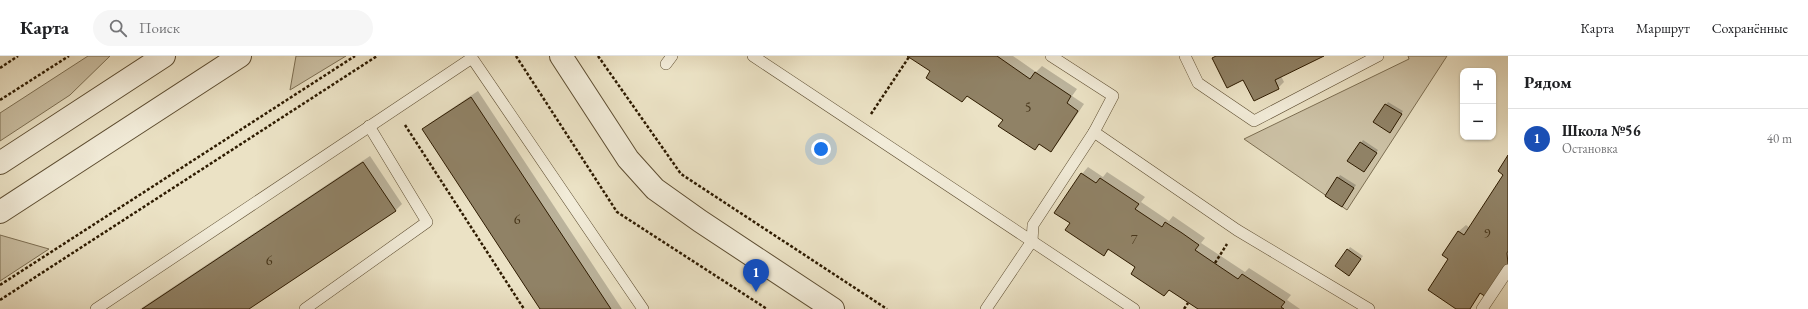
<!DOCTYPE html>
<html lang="ru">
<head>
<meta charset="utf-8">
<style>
  :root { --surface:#fff; --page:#f6f6f6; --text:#202124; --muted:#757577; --line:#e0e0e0; --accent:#ea580c }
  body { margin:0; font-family:"EB Garamond",serif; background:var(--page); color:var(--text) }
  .controls { position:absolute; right:12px; top:12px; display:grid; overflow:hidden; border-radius:8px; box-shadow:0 1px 3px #0004 }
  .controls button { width:36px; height:36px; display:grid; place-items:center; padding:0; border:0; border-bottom:1px solid var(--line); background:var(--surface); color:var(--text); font:20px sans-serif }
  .you { position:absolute; left:821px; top:93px; width:14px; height:14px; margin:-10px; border:3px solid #fff; border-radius:50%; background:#1a73e8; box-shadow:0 0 0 6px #1a73e833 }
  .badge { display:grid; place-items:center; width:26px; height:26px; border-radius:50%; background:var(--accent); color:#fff; font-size:13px; font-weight:700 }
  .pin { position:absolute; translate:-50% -33px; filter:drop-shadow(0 1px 2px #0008) }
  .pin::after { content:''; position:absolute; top:21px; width:14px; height:12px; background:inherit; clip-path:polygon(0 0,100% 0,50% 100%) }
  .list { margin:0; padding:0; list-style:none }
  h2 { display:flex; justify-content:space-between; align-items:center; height:52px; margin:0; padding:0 16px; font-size:17px }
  h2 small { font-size:13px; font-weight:400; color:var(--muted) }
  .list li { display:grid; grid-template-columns:26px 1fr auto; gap:12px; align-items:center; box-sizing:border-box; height:60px; padding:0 16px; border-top:1px solid var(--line) }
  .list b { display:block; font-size:15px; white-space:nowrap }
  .list p { margin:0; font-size:13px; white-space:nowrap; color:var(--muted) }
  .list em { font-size:13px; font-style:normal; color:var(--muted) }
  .icon { flex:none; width:22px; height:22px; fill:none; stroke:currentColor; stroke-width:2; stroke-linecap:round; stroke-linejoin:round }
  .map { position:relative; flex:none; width:1508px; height:253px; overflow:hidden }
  header { display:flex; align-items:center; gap:24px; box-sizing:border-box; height:56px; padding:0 20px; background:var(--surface); border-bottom:1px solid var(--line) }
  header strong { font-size:19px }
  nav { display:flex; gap:22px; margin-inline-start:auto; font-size:14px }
  .search { width:280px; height:36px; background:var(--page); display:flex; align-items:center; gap:10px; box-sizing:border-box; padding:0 14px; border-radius:22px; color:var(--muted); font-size:15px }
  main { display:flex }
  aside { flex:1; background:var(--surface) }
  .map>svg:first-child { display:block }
  .green { fill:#cbc0a4; stroke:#7c6e52 }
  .shadow { fill:#0003 }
  .building { fill:#908266; stroke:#2e1b00 }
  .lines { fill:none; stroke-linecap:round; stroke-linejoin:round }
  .service-casing { stroke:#5d4d31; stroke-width:12 }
  .minor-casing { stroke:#5d4d31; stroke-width:24 }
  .path { stroke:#2e1b00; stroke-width:2.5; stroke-dasharray:3 2; stroke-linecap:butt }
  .service { stroke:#f2ecd9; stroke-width:11 }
  .minor { stroke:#f2ecd9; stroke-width:22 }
  .labels { text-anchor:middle; stroke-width:4; stroke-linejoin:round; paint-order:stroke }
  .number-label { font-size:14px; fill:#46351a }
</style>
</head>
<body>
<header>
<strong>Карта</strong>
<div class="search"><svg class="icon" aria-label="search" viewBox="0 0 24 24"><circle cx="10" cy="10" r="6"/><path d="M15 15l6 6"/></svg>Поиск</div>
<nav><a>Карта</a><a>Маршрут</a><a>Сохранённые</a></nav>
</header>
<main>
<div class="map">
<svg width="1508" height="253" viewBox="0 0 1508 253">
  <rect width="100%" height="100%" fill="#ebe2c5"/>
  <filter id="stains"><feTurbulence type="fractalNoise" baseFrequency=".005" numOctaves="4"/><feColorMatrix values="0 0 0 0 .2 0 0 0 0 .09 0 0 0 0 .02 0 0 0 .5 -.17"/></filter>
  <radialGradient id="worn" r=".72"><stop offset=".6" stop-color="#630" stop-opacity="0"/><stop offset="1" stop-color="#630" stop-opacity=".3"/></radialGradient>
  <!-- green -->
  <g class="green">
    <path d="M88 0H110L70 39 0 85V57Z"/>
    <path d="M296 0H346L290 34Z"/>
    <path d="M1408 0H1447L1347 154 1244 83 1409 3Z"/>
    <path d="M0 179 49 193 0 225Z"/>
  </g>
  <!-- shadow -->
  <g class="shadow">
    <path d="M909 0H1013L1036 16 1042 10 1077 33 1072 40 1084 48 1057 88 1051 95 1040 88 1034 93 1004 63Z"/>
    <path d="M1216 0H1322L1281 20 1284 26 1278 32 1254 44 1244 23 1213 2Z"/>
    <path d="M478 35 622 253H542L423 73 430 67Z"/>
    <path d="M1388 46 1403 55 1392 74 1374 66Z"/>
    <path d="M1363 84 1378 94 1364 115 1361 87Z"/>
    <path d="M370 100 402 148 396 154 247 253H140Z"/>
    <path d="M1508 101V210L1481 237 1470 253H1457L1450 203 1444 199 1459 175 1466 169 1470 172 1505 119Z"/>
    <path d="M1088 111 1103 121 1107 116 1145 141 1141 146 1169 165 1173 160 1205 182 1201 187 1245 216 1249 212 1291 239 1287 244 1300 253H1200L1110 193 1104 199 1071 167 1082 118Z"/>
    <path d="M1340 119 1356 129 1344 147 1326 139Z"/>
    <path d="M1350 191 1363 200 1349 219 1348 194Z"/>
  </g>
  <!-- building -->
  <g class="building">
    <path d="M907 0H997L1030 23 1035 16 1071 40 1067 47 1078 55 1051 96 1039 88 1035 94 998 70 1003 64 967 40 962 46 926 22 930 15Z"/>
    <path d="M1216 0H1324L1275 24 1279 33 1254 45 1243 24 1227 32 1212 2Z"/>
    <path d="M471 41 611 253H540L422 73Z"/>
    <path d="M1385 48 1402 58 1390 77 1373 66Z"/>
    <path d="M1360 86 1377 97 1364 116 1347 105Z"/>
    <path d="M1508 99V195L1507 197 1508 208 1486 241 1480 237 1470 253H1456L1428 234 1448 203 1442 199 1458 175 1464 179 1503 119 1498 115Z"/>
    <path d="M363 106 396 155 249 253H142Z"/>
    <path d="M1081 117 1096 127 1100 122 1139 148 1135 153 1162 171 1165 166 1182 177 1199 189 1195 194 1238 223 1242 218 1285 246 1281 251 1284 253H1198L1169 234 1164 240 1131 218 1135 211 1108 193 1104 200 1065 174 1070 167 1054 157Z"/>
    <path d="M1337 121 1354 132 1342 151 1325 140Z"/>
    <path d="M1347 193 1361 203 1349 220 1335 210Z"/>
  </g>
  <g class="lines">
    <defs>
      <g id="service">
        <path d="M753 0 1134 253"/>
        <path d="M1185 0 1198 27 1254 65 1378 0"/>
        <path d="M666 8 672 0"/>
        <path d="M1094 76 1237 174 1369 253"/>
        <path d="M96 253 472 2 643 253"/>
        <path d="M305 253 427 166 369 70"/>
        <path d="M986 253 1032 185 1033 169 1094 76 1113 40 1051 0"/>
        <path d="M1482 253 1508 214"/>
      </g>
      <g id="minor">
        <path d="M561 0 628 103 655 133 700 165 833 253"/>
        <path d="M0 107 164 0"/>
        <path d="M0 156 240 0"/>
      </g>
    </defs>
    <!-- service casing -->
    <use href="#service" class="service-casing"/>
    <!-- minor casing -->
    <use href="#minor" class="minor-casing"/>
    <!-- path -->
    <g class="path">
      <path d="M516 0 617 156 767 253"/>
      <path d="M598 0 681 118 887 253"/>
      <path d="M0 12 18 0"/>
      <path d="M0 44 69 0"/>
      <path d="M871 58 909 1"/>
      <path d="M405 69 524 253"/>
      <path d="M1215 207 1227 188"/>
      <path d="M0 229 355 0"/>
      <path d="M0 244 377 0"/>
      <path d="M1184 253 1188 247"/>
    </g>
    <!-- service -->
    <use href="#service" class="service"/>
    <!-- minor -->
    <use href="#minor" class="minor"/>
  </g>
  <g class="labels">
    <!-- number labels -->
    <g class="number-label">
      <text x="1028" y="56">5</text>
      <text x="517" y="168">6</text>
      <text x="1487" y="182">9</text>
      <text x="1134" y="188">7</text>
      <text x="269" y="209">6</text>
    </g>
  </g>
  <rect width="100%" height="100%" filter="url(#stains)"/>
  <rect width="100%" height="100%" fill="url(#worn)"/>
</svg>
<div class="controls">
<button>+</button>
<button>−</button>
</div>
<div class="you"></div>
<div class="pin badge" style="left:756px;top:236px;background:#1a4fb4">1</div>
</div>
<aside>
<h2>Рядом<small></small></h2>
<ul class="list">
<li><span class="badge" style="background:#1a4fb4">1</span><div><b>Школа №56</b><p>Остановка</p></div><em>40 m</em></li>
</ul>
</aside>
</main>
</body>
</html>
